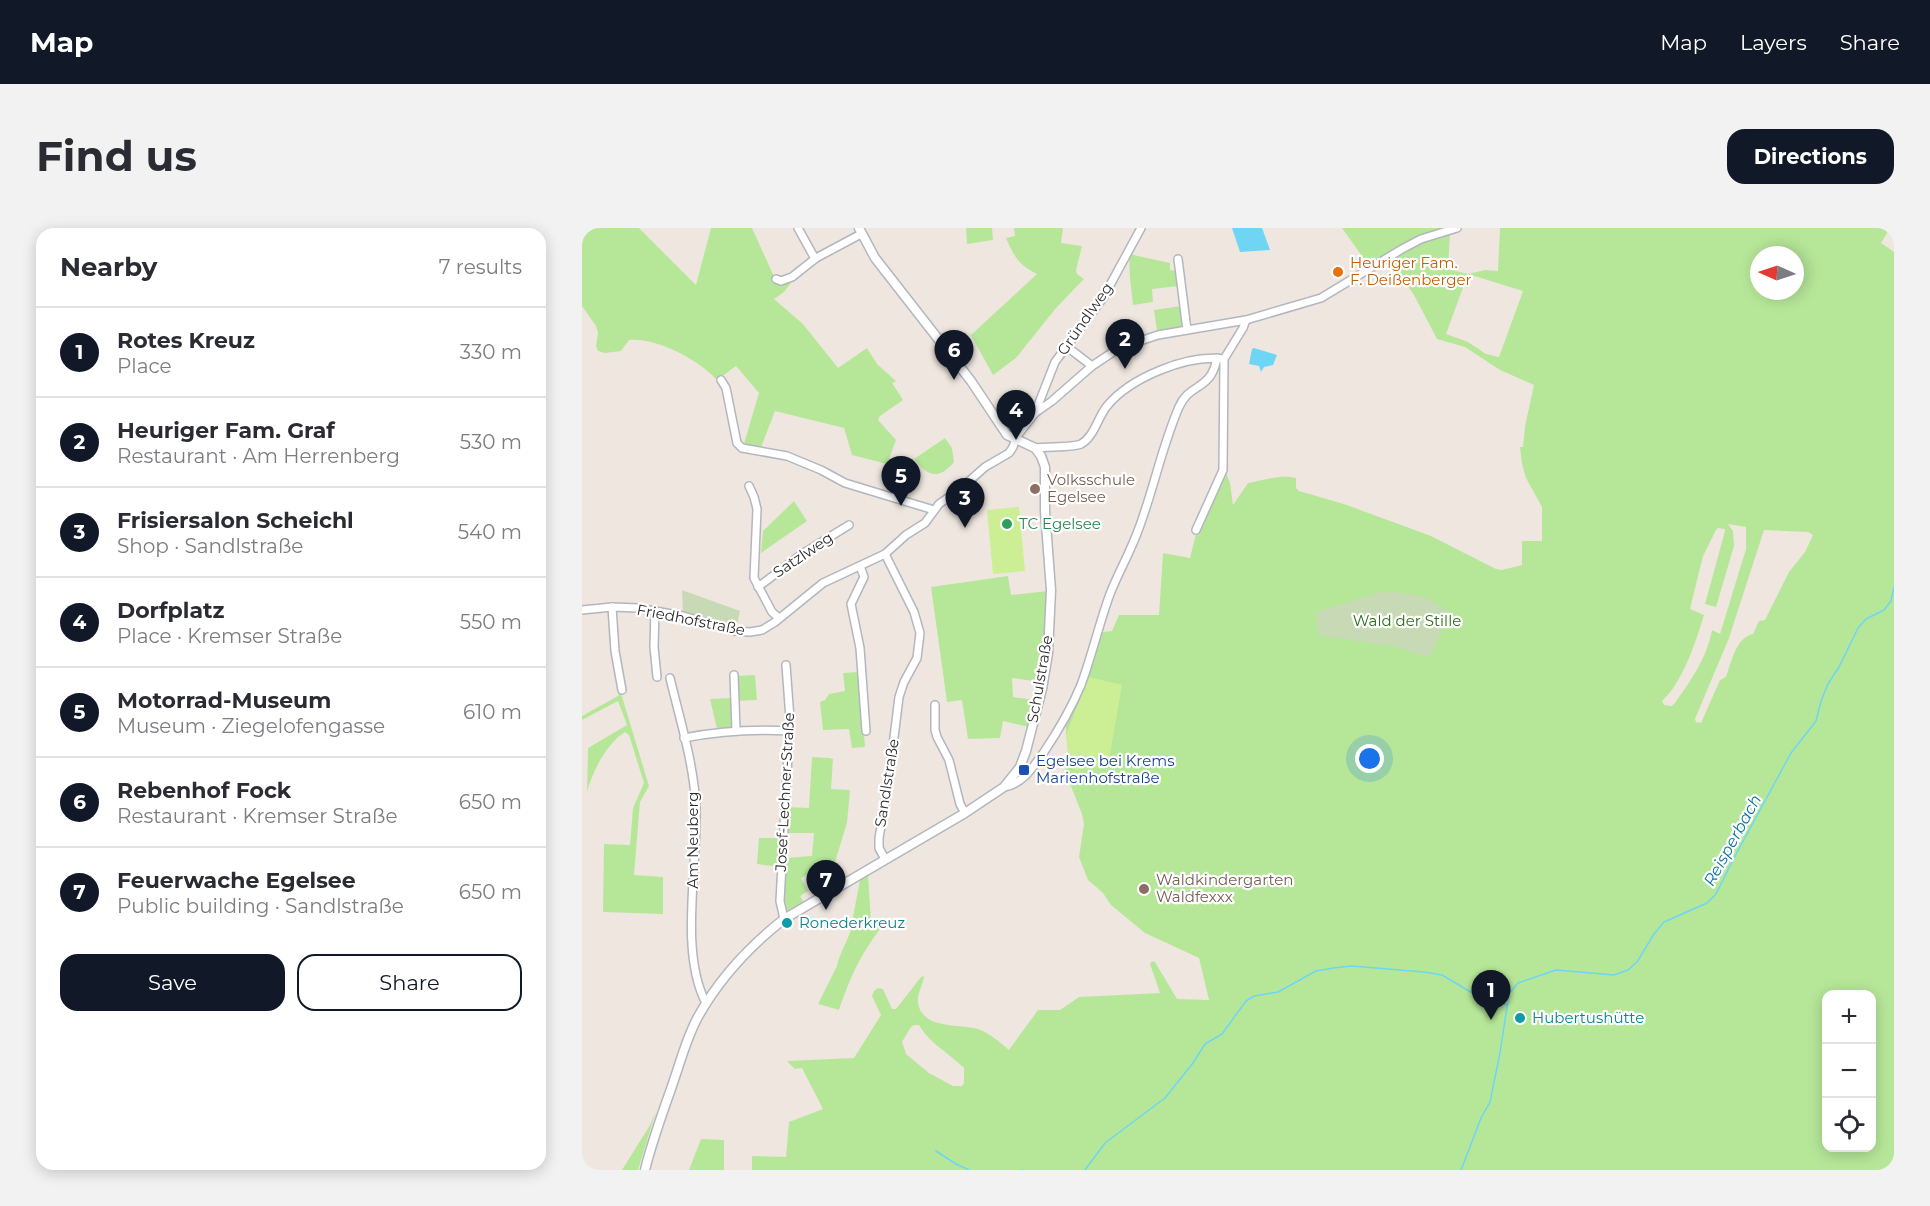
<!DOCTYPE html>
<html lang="en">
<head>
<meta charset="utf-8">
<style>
  :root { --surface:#fff; --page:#f2f2f3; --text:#2b2b33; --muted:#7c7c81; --line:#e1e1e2; --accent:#111827 }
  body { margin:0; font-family:Montserrat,sans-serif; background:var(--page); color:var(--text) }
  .controls { position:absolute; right:18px; bottom:18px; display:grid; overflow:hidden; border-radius:12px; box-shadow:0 3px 15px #0003 }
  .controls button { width:54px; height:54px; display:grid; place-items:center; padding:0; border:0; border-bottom:2px solid var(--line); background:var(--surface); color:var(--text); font:30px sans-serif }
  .compass { position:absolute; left:1168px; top:18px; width:54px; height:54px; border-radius:50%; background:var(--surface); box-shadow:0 3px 15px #0003; rotate:273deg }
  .you { position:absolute; left:788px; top:531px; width:21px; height:21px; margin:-15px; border:4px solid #fff; border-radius:50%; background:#1a73e8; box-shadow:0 0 0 9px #1a73e833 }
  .badge { display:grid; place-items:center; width:39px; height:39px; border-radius:50%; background:var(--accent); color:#fff; font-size:20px; font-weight:700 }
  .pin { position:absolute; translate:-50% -50px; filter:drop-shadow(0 2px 3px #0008) }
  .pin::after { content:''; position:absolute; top:32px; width:21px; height:18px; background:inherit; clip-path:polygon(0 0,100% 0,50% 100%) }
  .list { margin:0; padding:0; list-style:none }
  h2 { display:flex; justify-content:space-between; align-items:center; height:78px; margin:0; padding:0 24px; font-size:26px }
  h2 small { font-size:20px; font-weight:400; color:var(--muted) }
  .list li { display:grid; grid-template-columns:39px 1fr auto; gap:18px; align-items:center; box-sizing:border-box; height:90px; padding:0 24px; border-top:2px solid var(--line) }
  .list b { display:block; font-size:22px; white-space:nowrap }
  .list p { margin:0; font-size:20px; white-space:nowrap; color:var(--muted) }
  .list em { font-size:20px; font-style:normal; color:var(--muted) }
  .actions { display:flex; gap:12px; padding:18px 24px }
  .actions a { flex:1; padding:14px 0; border:2px solid var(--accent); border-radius:18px; text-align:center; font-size:21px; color:var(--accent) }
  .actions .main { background:var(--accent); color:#fff }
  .icon { flex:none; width:33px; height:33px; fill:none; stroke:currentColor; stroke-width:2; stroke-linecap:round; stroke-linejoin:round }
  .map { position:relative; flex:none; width:1312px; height:942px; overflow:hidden; border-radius:18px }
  header { display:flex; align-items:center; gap:36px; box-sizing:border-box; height:84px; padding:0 30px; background:var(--accent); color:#fff }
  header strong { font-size:28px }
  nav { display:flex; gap:33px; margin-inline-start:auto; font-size:21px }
  .intro { display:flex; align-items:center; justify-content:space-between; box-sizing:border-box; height:144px; padding:0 36px }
  h1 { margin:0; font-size:42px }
  .button { padding:15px 27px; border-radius:18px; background:var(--accent); color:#fff; font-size:21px; font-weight:700 }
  main { display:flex; gap:36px; padding:0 36px }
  aside { flex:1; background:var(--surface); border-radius:18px; box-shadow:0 3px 15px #0003 }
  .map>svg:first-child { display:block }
  .green { fill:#b6e799; fill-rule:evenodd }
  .cemetery { fill:#c8d9b5 }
  .pitch { fill:#ccee95 }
  .water { fill:#6ed5f4 }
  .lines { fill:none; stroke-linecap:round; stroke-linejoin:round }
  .stream { stroke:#6ed5f4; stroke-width:1.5 }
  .minor-casing { stroke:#b3b6c0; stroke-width:10 }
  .tertiary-casing { stroke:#b3b6c0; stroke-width:11 }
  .minor { stroke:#fff; stroke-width:7 }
  .tertiary { stroke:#fff; stroke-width:8 }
  .food-dot { fill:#e8710a; stroke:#fff; stroke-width:2 }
  .education-dot { fill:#8d6e63; stroke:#fff; stroke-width:2 }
  .leisure-dot { fill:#2e9e5b; stroke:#fff; stroke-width:2 }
  .transit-dot { fill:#1a4fb4; stroke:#fff; stroke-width:2 }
  .culture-dot { fill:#0f9aa8; stroke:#fff; stroke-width:2 }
  .labels { text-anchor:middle; stroke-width:4.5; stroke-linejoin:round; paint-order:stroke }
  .food-label { font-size:15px; fill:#c56008; stroke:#fff; text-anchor:start }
  .street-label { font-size:15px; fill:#2d2d2d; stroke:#fff }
  .education-label { font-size:15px; fill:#785e54; stroke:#fff; text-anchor:start }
  .leisure-label { font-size:15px; fill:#27864d; stroke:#fff; text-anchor:start }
  .park-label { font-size:15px; fill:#2d6e18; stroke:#fff }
  .transit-label { font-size:15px; fill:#164399; stroke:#fff; text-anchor:start }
  .culture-label { font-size:15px; fill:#0d838f; stroke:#fff; text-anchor:start }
  .water-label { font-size:16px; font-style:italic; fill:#0875a5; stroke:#fff }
</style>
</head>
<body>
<header>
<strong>Map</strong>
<nav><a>Map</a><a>Layers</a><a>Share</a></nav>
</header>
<div class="intro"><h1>Find us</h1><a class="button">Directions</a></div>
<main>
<aside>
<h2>Nearby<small>7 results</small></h2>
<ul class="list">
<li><span class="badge">1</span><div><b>Rotes Kreuz</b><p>Place</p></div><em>330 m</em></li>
<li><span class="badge">2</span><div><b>Heuriger Fam. Graf</b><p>Restaurant · Am Herrenberg</p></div><em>530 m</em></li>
<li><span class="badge">3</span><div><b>Frisiersalon Scheichl</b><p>Shop · Sandlstraße</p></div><em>540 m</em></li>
<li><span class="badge">4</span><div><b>Dorfplatz</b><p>Place · Kremser Straße</p></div><em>550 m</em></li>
<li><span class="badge">5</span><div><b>Motorrad-Museum</b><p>Museum · Ziegelofengasse</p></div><em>610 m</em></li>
<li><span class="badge">6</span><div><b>Rebenhof Fock</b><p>Restaurant · Kremser Straße</p></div><em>650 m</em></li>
<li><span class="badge">7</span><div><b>Feuerwache Egelsee</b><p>Public building · Sandlstraße</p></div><em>650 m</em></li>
</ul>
<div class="actions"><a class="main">Save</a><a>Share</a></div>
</aside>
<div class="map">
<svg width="1312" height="942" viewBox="0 0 1312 942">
  <rect width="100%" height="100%" fill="#efe7df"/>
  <!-- green -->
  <g class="green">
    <path d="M0 0H57L114 57 129 0H170L194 53C201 56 205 55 212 51L202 64 192 71 221 96 256 140 285 120 295 136 314 153 310 155 321 172 298 188 296 192 314 212 305 236 270 227 262 200 193 183 178 222 161 219 177 165 154 138 135 152C117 132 74 109 47 112L39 123 23 125 16 123 14 118 16 105 14 98 0 78Z"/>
    <path d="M384 0H410L411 12 385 16Z"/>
    <path d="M432 0H481L479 15 500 18 494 42 495 46 502 51 474 80 434 130 411 147 389 107 455 46C436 36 433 30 424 10L433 8Z"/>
    <path d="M760 0H869L787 38Z"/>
    <path d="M918 0H1308L1299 15 1312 24V942H170V928L204 929 207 894 241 881 220 840 213 841 205 833 272 830 299 787 290 768 292 763 296 760 301 761 310 781H314L339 749 342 748C341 759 333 767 337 779 344 801 378 796 396 801 407 805 418 814 427 822L456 782H478L497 769 578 765 568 736 570 733 573 734 595 771 627 772 617 730 563 705 529 677 521 665 506 652 497 629 502 596 500 586 485 548 483 539 487 537 494 542 507 449 484 508V496L500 459 517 407 521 404 530 403 537 387H577L581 325 608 330 615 302 643 242 648 255 651 277 666 255C681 252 699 246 714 250V260L717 263 762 276 849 308 914 341 920 342 940 337V313H960V279L944 250 940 236 938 219H941L943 198 952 157 918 142 883 119 855 111 832 67 815 43 804 33 840 12 868 5 866 41 886 46 903 42 916 43ZM1177 27H1213V63H1177ZM886 46 941 63 917 129 904 126 886 114 864 106ZM1146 296 1164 299V321L1138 406 1130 402C1125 430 1108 454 1092 476L1089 478 1082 477 1080 473C1101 454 1114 413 1122 387L1108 381 1121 328 1134 302 1136 300 1143 301V303L1123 376 1134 379 1152 318 1151 303ZM1182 302 1226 304 1231 307 1223 324 1207 344 1183 392 1177 393 1171 406C1154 409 1149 435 1144 449L1138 452 1119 495 1114 494 1113 491 1147 410ZM1244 766H1290V920H1244ZM332 797H337C348 816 367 825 382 840V855L380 858H371L347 845 324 826 320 814 329 799Z"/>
    <path d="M547 26 588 35V42L594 43 597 58 570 61 571 74 551 77 548 50Z"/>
    <path d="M599 78 601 96 600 98 575 103 572 82Z"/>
    <path d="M363 210 370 220 372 234C357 252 346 249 332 231Z"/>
    <path d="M212 273 225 293 179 325 181 303Z"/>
    <path d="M426 348 429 367 466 363 464 425 458 454 430 450 431 469 454 472 447 499 421 493 418 510 386 511 380 472 365 474 349 359Z"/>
    <path d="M277 444 283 519 270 520 267 501 241 502 238 474 243 472 247 466 263 463 261 445Z"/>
    <path d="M173 447 175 472 155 473 154 448Z"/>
    <path d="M38 462 67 558 58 574 52 647 81 649V686L21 684 22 616 48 617 51 580 62 555 47 507 43 504C25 515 10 544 5 564L6 520 45 497 36 473 0 492V488L36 468Z"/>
    <path d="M150 470 151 497 148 499 135 501 128 471Z"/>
    <path d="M230 529 247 530 251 531 249 561 268 562 265 595 253 634H246L219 650 226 663 218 668 222 674 204 683 202 682 200 674 203 630 230 628 232 605H205L206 579 227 580Z"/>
    <path d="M177 610H200L198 639 175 636Z"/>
    <path d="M286 646 289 695 298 701C277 729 268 750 257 782L236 776 255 738 257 730 268 705 278 652Z"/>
    <path d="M74 883 56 942H40L68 897Z"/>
    <path d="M119 911 142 912V942H107Z"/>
  </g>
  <!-- cemetery -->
  <g class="cemetery">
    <path d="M100 362 158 383 154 400 101 385Z"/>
    <path d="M799 364C829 365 843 365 868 385L848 429 810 418 736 407 734 384Z"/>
  </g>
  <!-- pitch -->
  <g class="pitch">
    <path d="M437 279 443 343 411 346 405 282Z"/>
    <path d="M507 449 540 457 526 537 494 542 487 537 484 508Z"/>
  </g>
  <!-- water -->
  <g class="water">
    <path d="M650 0H680L688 22 658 24Z"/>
    <path d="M672 120 695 127 691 137 682 139 679 144 677 138 667 136 670 121Z"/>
  </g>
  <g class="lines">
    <!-- stream -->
    <g class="stream">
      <path d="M354 923 374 936 387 942"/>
      <path d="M440 942H441"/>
      <path d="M503 942 523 915 583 870 611 835 623 816 640 806 664 773 672 768 696 764 734 743 751 740 770 738 842 744 860 747 904 773 926 777"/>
      <path d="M879 942 899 890 908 874 918 825 927 766 936 755 974 742 1032 747 1046 742 1055 734 1072 706 1082 694 1125 675 1134 666 1152 630 1209 525 1234 493 1239 473 1246 456 1257 439 1276 400 1284 391 1302 382 1309 373 1312 359"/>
    </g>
    <defs>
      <g id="minor">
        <path d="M216 0 232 29 234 30"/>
        <path d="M596 31 605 102"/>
        <path d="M194 51 199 53 210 49 234 30 279 6"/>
        <path d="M484 118 510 138"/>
        <path d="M139 152 144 160 155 215 160 220 205 228 239 242 263 255 352 282"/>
        <path d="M453 185 473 134 521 70 559 0"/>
        <path d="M453 220C465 218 490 220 499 216 512 209 516 189 525 178 548 150 605 126 642 131"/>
        <path d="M167 258 172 269 175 281 172 350 190 384 197 390"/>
        <path d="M614 302 641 242 642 131 661 100 664 92"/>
        <path d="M278 338 282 349 269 376 278 420 284 503"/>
        <path d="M176 359 220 326 267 297"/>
        <path d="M30 379 33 423 40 462"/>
        <path d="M0 382 30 379 56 380 101 388 153 403 168 404 180 402 193 394 241 355 303 326 324 307 343 295 357 276 377 262 403 239 427 225 431 219 435 208 453 185 470 173 510 138 537 120 576 107 664 92 739 70 820 21 839 11 875 0"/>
        <path d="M73 382 72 419 75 449"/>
        <path d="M152 447 154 502"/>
        <path d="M88 450C98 492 112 536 114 580 116 638 97 724 124 775"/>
        <path d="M353 477V502L355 509 367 532 378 576 383 585"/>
        <path d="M102 510C138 503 171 501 207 503"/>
        <path d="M422 559C441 556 451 539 462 524 476 503 489 481 499 457 510 427 517 396 528 366 537 343 549 323 557 300 572 260 580 218 597 179 605 160 620 161 629 147 632 142 634 136 635 130"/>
        <path d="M303 631 297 620V610L306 558 317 469 322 454 335 430 338 405 332 384 303 326"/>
        <path d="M202 691 198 673 208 491 204 437"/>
      </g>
      <path id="tertiary" d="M63 942C70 913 81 884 91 855 99 832 105 808 117 787 138 750 169 717 202 691L383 585 422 559 438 539 444 523 460 461 466 425 469 362 463 283V239L459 228 453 220 425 207 389 153 293 30 277 0"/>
    </defs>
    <!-- minor casing -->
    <use href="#minor" class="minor-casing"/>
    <!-- tertiary casing -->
    <use href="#tertiary" class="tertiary-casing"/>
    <!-- minor -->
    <use href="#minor" class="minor"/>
    <!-- tertiary -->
    <use href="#tertiary" class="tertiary"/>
  </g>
  <!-- markers -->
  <circle class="food-dot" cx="756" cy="44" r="6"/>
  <g class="education-dot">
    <circle cx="453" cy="261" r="6"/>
    <circle cx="562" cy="661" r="6"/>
  </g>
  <circle class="leisure-dot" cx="425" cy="296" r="6"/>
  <rect class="transit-dot" x="436" y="536" width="12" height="12" rx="3"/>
  <g class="culture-dot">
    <circle cx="205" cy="695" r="6"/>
    <circle cx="938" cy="790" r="6"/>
  </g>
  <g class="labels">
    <!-- food labels -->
    <g class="food-label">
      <text x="768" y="40">Heuriger Fam.<tspan x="768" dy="17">F. Deißenberger</tspan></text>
    </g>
    <!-- street labels -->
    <g class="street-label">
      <text transform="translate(503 91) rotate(-55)" y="5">Gründlweg</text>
      <text transform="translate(221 327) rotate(-34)" y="5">Satzlweg</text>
      <text transform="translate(109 392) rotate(11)" y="5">Friedhofstraße</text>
      <text transform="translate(458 451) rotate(-80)" y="5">Schulstraße</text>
      <text transform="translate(305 555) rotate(-81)" y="5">Sandlstraße</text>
      <text transform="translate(203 564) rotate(-87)" y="5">Josef-Lechner-Straße</text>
      <text transform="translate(111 612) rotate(-90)" y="5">Am Neuberg</text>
    </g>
    <!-- education labels -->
    <g class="education-label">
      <text x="465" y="257">Volksschule<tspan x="465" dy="17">Egelsee</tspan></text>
      <text x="574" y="657">Waldkindergarten<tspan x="574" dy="17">Waldfexxx</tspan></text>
    </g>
    <!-- leisure labels -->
    <g class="leisure-label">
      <text x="437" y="301">TC Egelsee</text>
    </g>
    <!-- park labels -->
    <g class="park-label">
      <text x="825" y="398">Wald der Stille</text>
    </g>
    <!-- transit labels -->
    <g class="transit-label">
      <text x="454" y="538">Egelsee bei Krems<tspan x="454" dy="17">Marienhofstraße</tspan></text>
    </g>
    <!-- culture labels -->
    <g class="culture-label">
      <text x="217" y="700">Ronederkreuz</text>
      <text x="950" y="795">Hubertushütte</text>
    </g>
    <!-- water labels -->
    <g class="water-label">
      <text transform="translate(1150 612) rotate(-61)" y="6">Reisperbach</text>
    </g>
  </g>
</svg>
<div class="controls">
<button>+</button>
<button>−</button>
<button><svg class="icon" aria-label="locate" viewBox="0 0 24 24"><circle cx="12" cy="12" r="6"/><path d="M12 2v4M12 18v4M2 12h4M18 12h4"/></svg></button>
</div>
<svg class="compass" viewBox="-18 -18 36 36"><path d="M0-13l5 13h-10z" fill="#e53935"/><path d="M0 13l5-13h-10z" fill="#7c7c81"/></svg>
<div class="you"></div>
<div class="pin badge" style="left:909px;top:792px">1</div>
<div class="pin badge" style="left:543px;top:141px">2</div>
<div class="pin badge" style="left:383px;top:300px">3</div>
<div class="pin badge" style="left:434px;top:212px">4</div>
<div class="pin badge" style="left:319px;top:278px">5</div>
<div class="pin badge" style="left:372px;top:152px">6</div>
<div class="pin badge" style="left:244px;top:682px">7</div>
</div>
</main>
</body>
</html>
